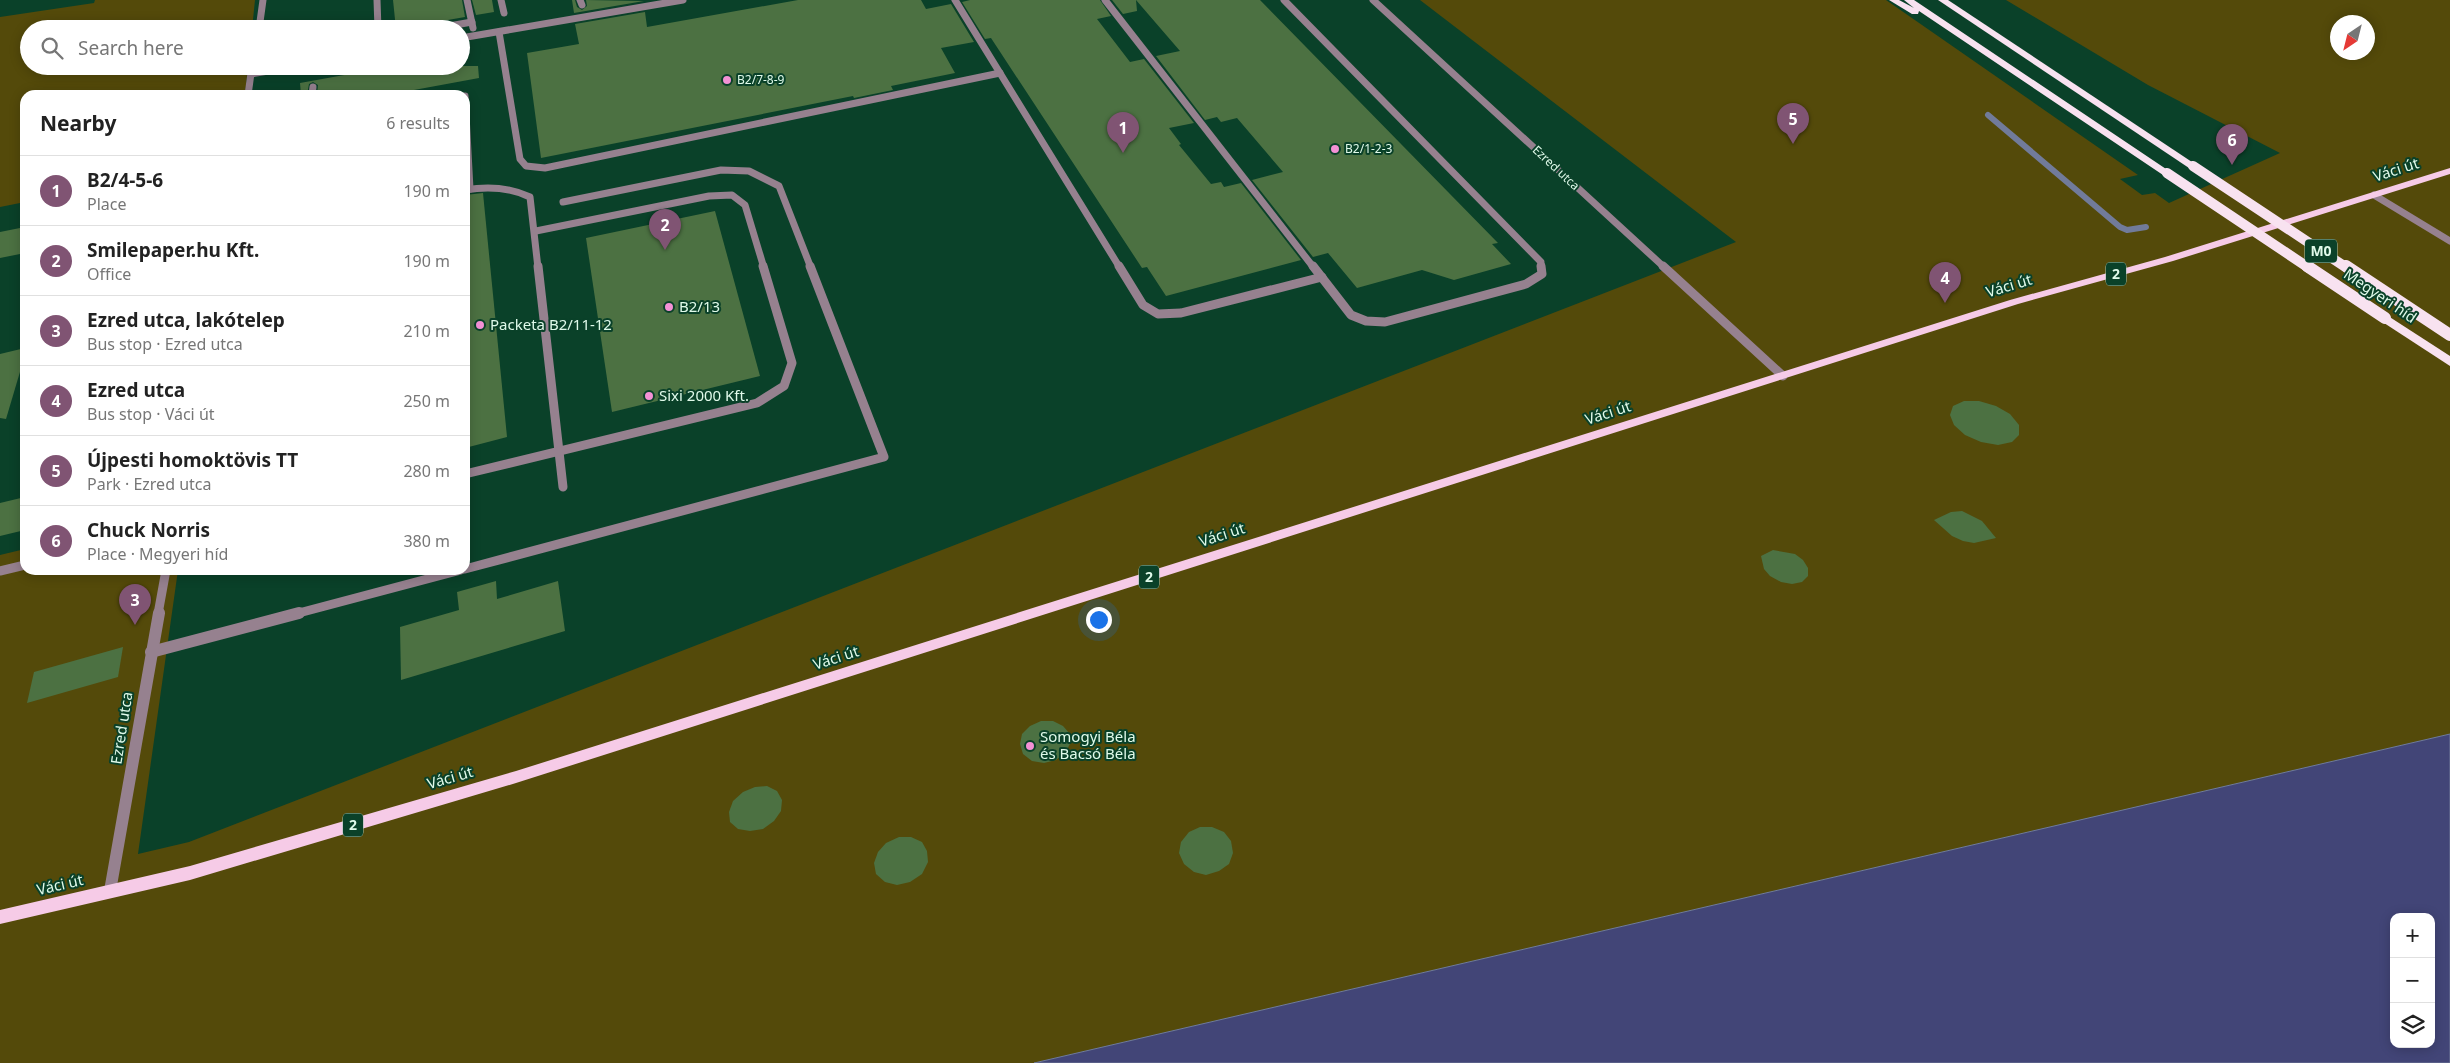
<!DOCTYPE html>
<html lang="en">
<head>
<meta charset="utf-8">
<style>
  :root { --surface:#fff; --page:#f6f6f6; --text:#222; --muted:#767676; --line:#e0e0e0; --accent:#805473 }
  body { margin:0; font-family:"Noto Sans",sans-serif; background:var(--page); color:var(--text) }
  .controls { position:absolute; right:15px; bottom:15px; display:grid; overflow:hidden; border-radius:10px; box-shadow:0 2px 12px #0003 }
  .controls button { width:45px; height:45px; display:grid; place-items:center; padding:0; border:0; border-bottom:1px solid var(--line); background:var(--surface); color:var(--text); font:25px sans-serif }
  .compass { position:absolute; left:2330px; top:15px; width:45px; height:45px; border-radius:50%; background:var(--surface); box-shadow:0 2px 12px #0003; rotate:215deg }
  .you { position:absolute; left:1098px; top:619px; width:18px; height:18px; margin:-12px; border:4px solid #fff; border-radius:50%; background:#1a73e8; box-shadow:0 0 0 8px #1a73e833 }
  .badge { display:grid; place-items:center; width:32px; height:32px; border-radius:50%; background:var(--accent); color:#fff; font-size:16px; font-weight:700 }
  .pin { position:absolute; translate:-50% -41px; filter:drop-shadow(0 1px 2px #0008) }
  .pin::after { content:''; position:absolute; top:26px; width:18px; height:15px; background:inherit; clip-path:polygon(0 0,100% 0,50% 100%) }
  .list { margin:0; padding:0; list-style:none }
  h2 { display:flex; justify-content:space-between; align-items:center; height:65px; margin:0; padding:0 20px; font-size:21px }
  h2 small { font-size:16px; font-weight:400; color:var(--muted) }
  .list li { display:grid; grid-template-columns:32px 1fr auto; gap:15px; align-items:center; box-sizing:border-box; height:70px; padding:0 20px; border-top:1px solid var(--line) }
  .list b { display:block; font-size:19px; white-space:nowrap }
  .list p { margin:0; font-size:16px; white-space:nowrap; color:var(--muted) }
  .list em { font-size:16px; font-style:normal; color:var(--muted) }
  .icon { flex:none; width:28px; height:28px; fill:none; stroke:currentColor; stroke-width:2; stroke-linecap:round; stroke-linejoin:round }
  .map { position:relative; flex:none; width:2450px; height:1063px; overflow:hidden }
  .search { position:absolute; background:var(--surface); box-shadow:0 2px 12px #0003; left:20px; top:20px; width:450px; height:55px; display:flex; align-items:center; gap:12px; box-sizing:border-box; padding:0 18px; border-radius:28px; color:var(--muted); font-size:19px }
  .panel { position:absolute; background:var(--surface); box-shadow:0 2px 12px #0003; left:20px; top:90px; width:450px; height:485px; border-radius:15px }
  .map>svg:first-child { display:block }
  .green { fill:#544a0a; fill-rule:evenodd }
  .water { fill:#424577; stroke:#717b9a; fill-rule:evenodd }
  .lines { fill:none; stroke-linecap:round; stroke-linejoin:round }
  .stream { stroke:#717b9a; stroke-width:6 }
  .building { fill:#4c7142 }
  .service-far2 { stroke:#96818f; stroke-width:7 }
  .service-far1 { stroke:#96818f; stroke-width:9 }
  .service { stroke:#96818f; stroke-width:12 }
  .minor-far2 { stroke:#96818f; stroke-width:7 }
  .minor-far1 { stroke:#96818f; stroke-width:9 }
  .minor { stroke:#96818f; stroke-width:12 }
  .primary { fill:#f6cbe7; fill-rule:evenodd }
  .trunk { fill:#f8e2f0; fill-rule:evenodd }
  .trunk-bridge-far1 { stroke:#f8e2f0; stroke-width:10 }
  .trunk-bridge { stroke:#f8e2f0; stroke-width:12 }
  .poi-dot { fill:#f391d5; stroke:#0a4129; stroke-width:2 }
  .labels { text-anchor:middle; stroke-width:4; stroke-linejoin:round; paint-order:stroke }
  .far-poi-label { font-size:12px; fill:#e0faea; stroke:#0a4129; text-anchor:start }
  .far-street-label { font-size:12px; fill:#e0faea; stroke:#0a4129 }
  .shield { fill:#0a4129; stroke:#a0c2b0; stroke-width:1 }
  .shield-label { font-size:14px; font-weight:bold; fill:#e0faea }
  .street-label { font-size:15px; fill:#e0faea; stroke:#0a4129 }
  .poi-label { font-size:15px; fill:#e0faea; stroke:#0a4129; text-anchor:start }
</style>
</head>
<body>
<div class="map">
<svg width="2450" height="1063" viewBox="0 0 2450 1063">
  <rect width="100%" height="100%" fill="#0a4129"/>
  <!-- green -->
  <g class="green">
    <path d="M95 0H255L252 29H29V66H248L245 95H25V202L0 207V17L94 3Z"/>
    <path d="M1420 0H1886L2138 175 2120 179 2142 195 2155 193 2169 203 2280 153 2148 85 2006 0H2450V734L1034 1063H0V555L25 549V570H178L138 854 189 842 1736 242ZM2338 22H2368V52H2338Z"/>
  </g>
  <!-- water -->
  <path class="water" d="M2450 734V1063H1034ZM2394 917H2431V1044H2394Z"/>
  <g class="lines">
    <!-- stream -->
    <path class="stream" d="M1988 115 2120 227 2127 230 2146 227"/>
  </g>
  <!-- building -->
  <g class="building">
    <path d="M393 0H462L465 17 396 29Z"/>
    <path d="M472 0H492L494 12 476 15Z"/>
    <path d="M572 0H575L577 7 582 10 587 6 586 0 644 1 574 13Z"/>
    <path d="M798 0H921L926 9 951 4 974 42 941 48 955 73 891 86 893 90 854 98 853 96 541 158 527 53 579 44 575 24 645 12 647 27Z"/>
    <path d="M970 0H1100L1111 16 1097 19 1130 62 1144 59 1194 123 1169 128 1181 144 1179 145 1211 184 1221 182 1224 187 1241 183 1301 260 1166 296 1147 267 1142 268 991 38 985 39 962 2Z"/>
    <path d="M1112 0H1136L1137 11 1123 14Z"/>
    <path d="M1136 0H1260L1498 243 1492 244 1511 264 1454 280 1422 270 1357 288 1328 253 1313 257 1252 180 1283 172 1237 118 1221 122 1217 117 1205 120 1156 56 1180 51Z"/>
    <path d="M394 66H478L479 78 414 90V95H317L318 85 313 82 309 84 307 95H301L300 83Z"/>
    <path d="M483 193 507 437 465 448V195Z"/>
    <path d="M715 211 760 376 612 412 586 238Z"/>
    <path d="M25 227V253L0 258V232Z"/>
    <path d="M25 348V355L6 419 0 418V354Z"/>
    <path d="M1964 401H1979L1996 406 2010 414 2019 425V435L2012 442 1998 445 1981 442 1965 435 1954 425 1950 415 1953 406Z"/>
    <path d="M25 497V530L0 536V503Z"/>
    <path d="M1962 511 1982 521 1996 538 1974 543 1963 541 1952 536 1934 520 1951 512Z"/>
    <path d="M1773 550 1795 554 1803 560 1808 568V576L1802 582 1792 584 1781 582 1770 576 1764 569 1761 556Z"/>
    <path d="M496 581 497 599 558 581 565 631 401 680 400 627 459 610 457 592Z"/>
    <path d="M123 647 118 677 27 703 34 672Z"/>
    <path d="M1041 721H1053L1063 726 1070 734V744L1065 753 1056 760 1044 763 1032 761 1023 754 1020 744 1022 734 1030 726Z"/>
    <path d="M767 786 777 791 782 800 781 811 774 821 763 829 750 831 738 829 730 822 729 812 733 801 743 792 755 787Z"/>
    <path d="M1200 827H1212L1224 832 1231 841 1233 853 1229 864 1219 871 1206 875 1194 872 1184 864 1179 853 1181 842 1189 832Z"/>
    <path d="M899 837H911L922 842 927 851 928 862 922 874 910 882 897 885 885 882 876 874 874 863 878 852 886 843Z"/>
  </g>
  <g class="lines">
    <!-- service-far2 -->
    <g class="service-far2">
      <path d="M377 0 378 29"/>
      <path d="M467 0 473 28"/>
      <path d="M501 0 504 13"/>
      <path d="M580 0 582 5"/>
      <path d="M955 0 1120 268"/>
      <path d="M1105 0 1314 268"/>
      <path d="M1284 0 1541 262V268"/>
      <path d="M432 29 472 22"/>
      <path d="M499 32 520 159 526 166 545 168 1000 73"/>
      <path d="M461 38 683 0"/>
      <path d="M251 74 298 66"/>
      <path d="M312 95 313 87"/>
      <path d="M465 96 470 189"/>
      <path d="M465 190C488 186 509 187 530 197L538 268"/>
      <path d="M2374 195 2450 241"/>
      <path d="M563 202 721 170 749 171 779 186 811 268"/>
      <path d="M536 231 709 196 732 195 745 205 764 268"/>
    </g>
    <!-- service-far1 -->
    <g class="service-far1">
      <path d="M538 266 563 487"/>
      <path d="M1119 266 1143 305 1158 314 1181 313 1322 277"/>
      <path d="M1313 266 1351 315 1366 321 1385 322 1526 284 1542 274 1541 266"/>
      <path d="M465 474 757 403 784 386 792 363 763 266"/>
      <path d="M465 569 884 457 810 266"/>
      <path d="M295 614 461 570"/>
    </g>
    <!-- service -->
    <path class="service" d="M151 652 299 613"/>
    <!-- minor-far2 -->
    <g class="minor-far2">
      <path d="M1373 0 1665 268"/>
      <path d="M259 29 263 0"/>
      <path d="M248 95 252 66"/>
    </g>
    <!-- minor-far1 -->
    <g class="minor-far1">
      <path d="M1663 266 1783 376"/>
      <path d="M0 571 25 565"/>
      <path d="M158 614 166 570"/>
    </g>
    <!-- minor -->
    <path class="minor" d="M110 891 159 613"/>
    <!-- primary -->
    <path class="primary" d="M2450 168V174L2173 261 2018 304 516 783 190 880 0 924V910L190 866 516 771 2010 300 2165 257Z"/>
    <!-- trunk -->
    <g class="trunk">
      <path d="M1889 0H1899L1914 8 1904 0H1914L2172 173 2171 175H2163L1919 11 1918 14H1912Z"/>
      <path d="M1938 0H1948L2198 166 2193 169 2189 168Z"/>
      <path d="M2385 314 2450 356V366L2381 321 2379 318Z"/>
    </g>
    <!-- trunk-bridge-far1 -->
    <g class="trunk-bridge-far1">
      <path d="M2193 166 2347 268"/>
      <path d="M2167 173 2309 268"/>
    </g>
    <!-- trunk-bridge -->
    <g class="trunk-bridge">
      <path d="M2307 266 2385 318"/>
      <path d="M2346 266 2450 335"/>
    </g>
  </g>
  <!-- markers -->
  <g class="poi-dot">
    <circle cx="727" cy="80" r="5"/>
    <circle cx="1335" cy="149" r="5"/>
    <circle cx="669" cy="307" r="5"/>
    <circle cx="480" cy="325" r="5"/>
    <circle cx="649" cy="396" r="5"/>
    <circle cx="1030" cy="746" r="5"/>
  </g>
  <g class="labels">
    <!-- far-poi labels -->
    <g class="far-poi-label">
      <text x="737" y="84">B2/7-8-9</text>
      <text x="1345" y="153">B2/1-2-3</text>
    </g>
    <!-- far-street labels -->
    <g class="far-street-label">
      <text transform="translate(1556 168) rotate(43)" y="4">Ezred utca</text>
    </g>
    <!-- shield labels -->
    <g class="shield">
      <rect x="2305" y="239.5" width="32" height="23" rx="4"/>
      <rect x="2106" y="262.5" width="20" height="23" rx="4"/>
      <rect x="1139" y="565.5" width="20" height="23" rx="4"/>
      <rect x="343" y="813.5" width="20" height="23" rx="4"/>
    </g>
    <g class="shield-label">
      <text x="2321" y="256">M0</text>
      <text x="2116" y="279">2</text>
      <text x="1149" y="582">2</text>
      <text x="353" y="830">2</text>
    </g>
    <!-- street labels -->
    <g class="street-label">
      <text transform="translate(2396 170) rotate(-18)" y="5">Váci út</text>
      <text transform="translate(2009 286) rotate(-17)" y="5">Váci út</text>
      <text transform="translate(2380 296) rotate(34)" y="5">Megyeri híd</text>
      <text transform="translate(1608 413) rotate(-18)" y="5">Váci út</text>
      <text transform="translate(1222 535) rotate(-18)" y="5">Váci út</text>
      <text transform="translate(836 658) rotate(-18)" y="5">Váci út</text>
      <text transform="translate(122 728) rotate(-81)" y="5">Ezred utca</text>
      <text transform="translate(450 778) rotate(-16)" y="5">Váci út</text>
      <text transform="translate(60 885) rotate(-13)" y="5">Váci út</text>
    </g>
    <!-- poi labels -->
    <g class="poi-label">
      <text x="679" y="312">B2/13</text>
      <text x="490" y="330">Packeta B2/11-12</text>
      <text x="659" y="401">Sixi 2000 Kft.</text>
      <text x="1040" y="742">Somogyi Béla<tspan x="1040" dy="17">és Bacsó Béla</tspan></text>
    </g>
  </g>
</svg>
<div class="controls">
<button>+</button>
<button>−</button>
<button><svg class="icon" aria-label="layers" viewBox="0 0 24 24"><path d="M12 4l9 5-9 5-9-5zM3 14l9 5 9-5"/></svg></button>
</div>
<svg class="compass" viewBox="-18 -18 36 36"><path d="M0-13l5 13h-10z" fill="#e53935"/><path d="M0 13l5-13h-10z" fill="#767676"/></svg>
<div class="you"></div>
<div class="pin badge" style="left:1123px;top:153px">1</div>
<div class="pin badge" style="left:665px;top:250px">2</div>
<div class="pin badge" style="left:135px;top:625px">3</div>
<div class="pin badge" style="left:1945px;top:303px">4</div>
<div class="pin badge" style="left:1793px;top:144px">5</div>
<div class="pin badge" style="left:2232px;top:165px">6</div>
<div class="search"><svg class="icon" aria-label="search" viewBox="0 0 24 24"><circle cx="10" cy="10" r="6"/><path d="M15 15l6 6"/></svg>Search here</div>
<section class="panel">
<h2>Nearby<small>6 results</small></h2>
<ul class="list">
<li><span class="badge">1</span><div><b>B2/4-5-6</b><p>Place</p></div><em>190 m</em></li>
<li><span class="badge">2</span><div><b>Smilepaper.hu Kft.</b><p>Office</p></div><em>190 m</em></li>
<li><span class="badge">3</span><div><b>Ezred utca, lakótelep</b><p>Bus stop · Ezred utca</p></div><em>210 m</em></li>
<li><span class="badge">4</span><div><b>Ezred utca</b><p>Bus stop · Váci út</p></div><em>250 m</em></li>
<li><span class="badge">5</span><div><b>Újpesti homoktövis TT</b><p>Park · Ezred utca</p></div><em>280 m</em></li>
<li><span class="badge">6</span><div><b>Chuck Norris</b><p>Place · Megyeri híd</p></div><em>380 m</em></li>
</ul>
</section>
</div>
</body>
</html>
